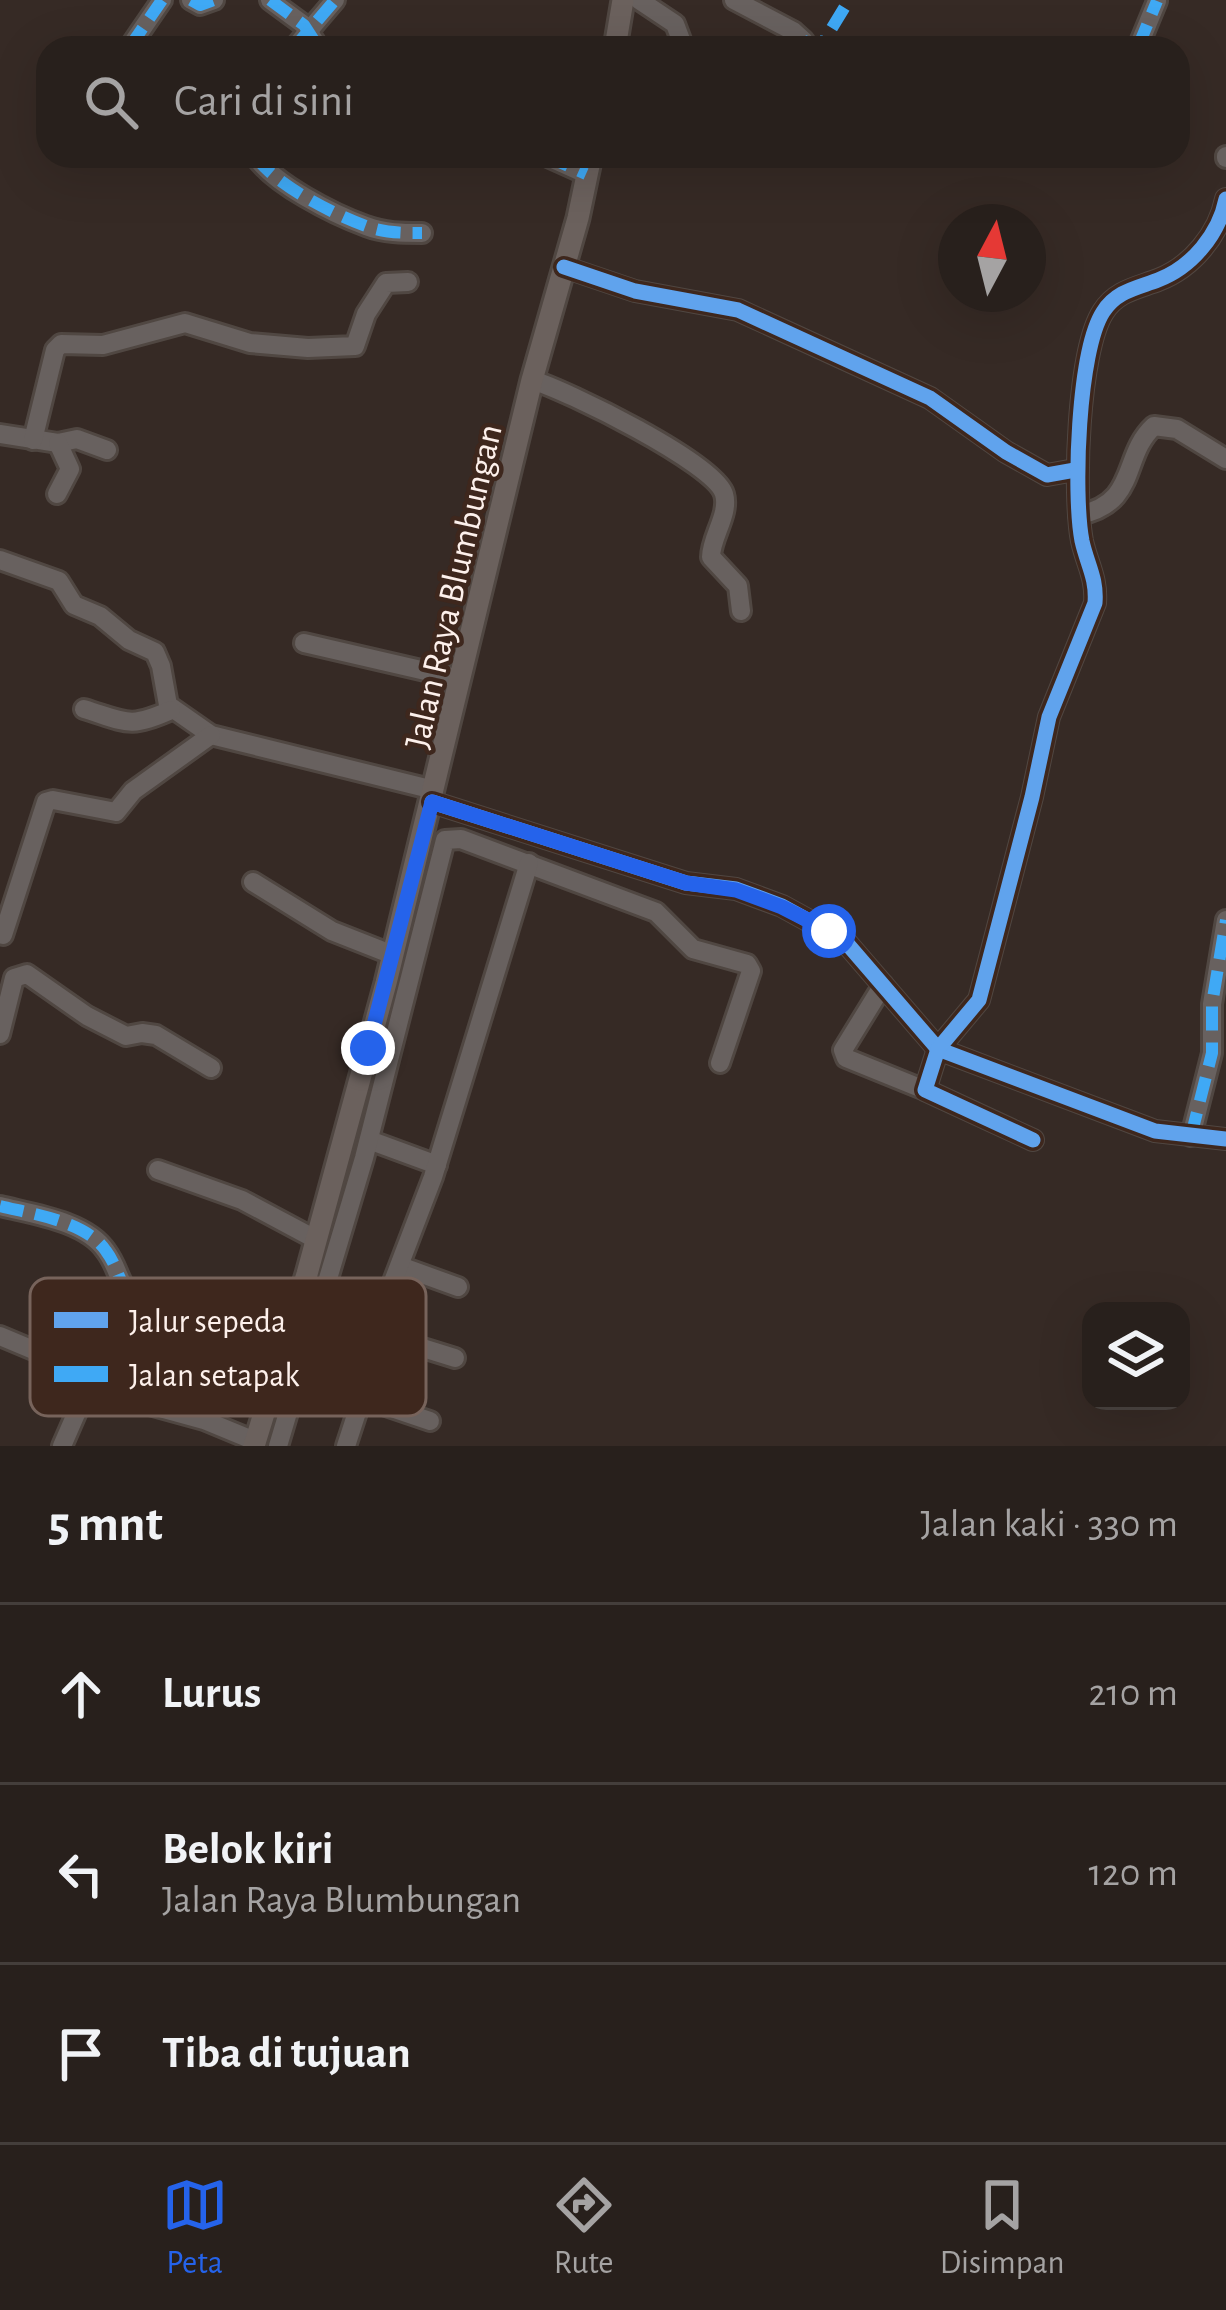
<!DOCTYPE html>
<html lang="id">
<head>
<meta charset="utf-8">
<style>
  :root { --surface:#28201c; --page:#302825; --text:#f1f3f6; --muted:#a5a3a3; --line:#443e3b; --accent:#2563eb }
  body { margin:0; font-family:"Alegreya Sans",sans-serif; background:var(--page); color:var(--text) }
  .controls { position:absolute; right:36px; bottom:36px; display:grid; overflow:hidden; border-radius:24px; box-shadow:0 12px 48px #0002 }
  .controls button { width:108px; height:108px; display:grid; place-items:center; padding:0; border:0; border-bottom:3px solid var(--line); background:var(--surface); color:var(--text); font:60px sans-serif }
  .compass { position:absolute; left:938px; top:204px; width:108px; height:108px; border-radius:50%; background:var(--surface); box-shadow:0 12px 48px #0002; rotate:7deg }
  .stop { position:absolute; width:36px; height:36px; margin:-27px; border:9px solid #2563eb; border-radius:50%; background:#fff }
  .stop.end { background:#2563eb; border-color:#fff; box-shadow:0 3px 12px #0008 }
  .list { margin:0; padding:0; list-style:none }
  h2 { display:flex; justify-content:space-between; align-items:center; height:156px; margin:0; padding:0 48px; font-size:51px }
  h2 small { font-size:39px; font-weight:400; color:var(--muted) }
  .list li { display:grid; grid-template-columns:78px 1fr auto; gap:36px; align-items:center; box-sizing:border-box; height:180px; padding:0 48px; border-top:3px solid var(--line) }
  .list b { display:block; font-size:45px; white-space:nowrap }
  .list p { margin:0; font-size:39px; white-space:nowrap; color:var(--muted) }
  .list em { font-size:39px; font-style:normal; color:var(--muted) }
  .icon { flex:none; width:66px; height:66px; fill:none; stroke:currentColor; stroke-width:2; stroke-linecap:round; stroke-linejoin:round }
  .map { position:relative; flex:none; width:1226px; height:1446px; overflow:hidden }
  .search { position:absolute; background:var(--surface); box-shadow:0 12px 48px #0002; left:36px; right:36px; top:36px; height:132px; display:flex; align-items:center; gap:30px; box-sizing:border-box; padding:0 42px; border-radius:36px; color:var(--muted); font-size:45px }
  .sheet { height:696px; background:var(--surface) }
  nav { display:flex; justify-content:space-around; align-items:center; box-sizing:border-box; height:168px; border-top:3px solid var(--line); background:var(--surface); font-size:33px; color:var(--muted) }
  nav a { display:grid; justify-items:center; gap:6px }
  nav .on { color:var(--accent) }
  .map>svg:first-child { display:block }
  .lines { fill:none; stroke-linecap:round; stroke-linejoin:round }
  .minor-casing { stroke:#504742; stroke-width:24 }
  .major-casing { stroke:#504742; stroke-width:27 }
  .minor { stroke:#68615f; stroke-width:18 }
  .major { stroke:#6b615d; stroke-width:21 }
  .quiet { stroke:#3fa9f5; stroke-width:12; stroke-dasharray:24 12; stroke-linecap:butt }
  .cycleway-casing { stroke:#3e271d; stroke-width:22 }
  .cycleway { stroke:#60a3ed; stroke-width:15 }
  .route { stroke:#2563eb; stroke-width:15 }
  .labels { text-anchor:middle; stroke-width:9; stroke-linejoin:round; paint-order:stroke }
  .street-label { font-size:36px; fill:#fdf0eb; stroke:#3e271d }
  .key { fill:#3e271d; stroke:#77635b; stroke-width:3 }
  .key-label { font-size:33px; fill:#fdf0eb }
</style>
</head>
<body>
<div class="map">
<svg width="1226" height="1446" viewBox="0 0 1226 1446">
  <rect width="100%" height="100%" fill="#362a25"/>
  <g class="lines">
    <defs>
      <g id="minor">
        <path d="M191 0 200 5 214 0"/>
        <path d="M270 0 304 25 319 48"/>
        <path d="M639 0 675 24 684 48"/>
        <path d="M734 0 793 31 804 41 800 48"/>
        <path d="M1138 47 1157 1"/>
        <path d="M129 48 162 0"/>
        <path d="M294 48 335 0"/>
        <path d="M255 156C274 184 333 214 366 226 384 233 403 233 422 233"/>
        <path d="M546 156 586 174"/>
        <path d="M1226 156V158"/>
        <path d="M564 267 635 291 738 310 930 398 1006 452 1047 475 1075 470"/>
        <path d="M532 380C566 390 715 463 724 494 730 514 711 537 711 557L738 586 741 611"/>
        <path d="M0 434 58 443 77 439 107 450"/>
        <path d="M33 440 55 350 61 344 103 345 185 323 250 343 308 348 355 346 366 314 386 283 408 282"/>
        <path d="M57 494 70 469 58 443"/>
        <path d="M1079 515C1139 503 1121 456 1154 426L1177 429 1226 459"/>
        <path d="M0 560 59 581 74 605 100 616 129 640 155 652 161 666 168 705 211 735 434 790"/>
        <path d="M304 643 460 679"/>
        <path d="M84 709C126 722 129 729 171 710"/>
        <path d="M432 802 686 883 736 889 782 906 844 940 938 1049 1155 1131 1226 1139"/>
        <path d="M253 882 332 931 393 955"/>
        <path d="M3 935 46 802 53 800 116 812 133 791 211 735"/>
        <path d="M883 985 843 1050 846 1058 925 1090"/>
        <path d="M0 1034 14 978 27 974 87 1016 126 1036 142 1033 156 1035 211 1068"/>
        <path d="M1191 1136 1212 1053V1004L1226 920"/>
        <path d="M369 1140 437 1165"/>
        <path d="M1033 1140 925 1090 938 1049 979 1000 1032 797 1049 717 1095 603C1097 578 1087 564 1082 541 1073 494 1078 351 1103 312 1116 291 1137 288 1158 280 1192 267 1219 234 1226 199"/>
        <path d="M158 1170 242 1200 317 1240"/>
        <path d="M0 1206C32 1214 86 1221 106 1251 119 1268 118 1285 135 1300L283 1349"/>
        <path d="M400 1266 458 1287"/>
        <path d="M323 1294 384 1315"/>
        <path d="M381 1335 455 1358"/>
        <path d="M0 1336 93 1375 142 1403 204 1420 255 1441"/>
        <path d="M362 1398 430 1421"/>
        <path d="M62 1446 93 1375"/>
        <path d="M278 1446 364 1158 445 840 461 839 656 912 693 949 747 964 751 971 720 1063"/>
        <path d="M346 1446 376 1354 389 1292 433 1177 529 863"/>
      </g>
      <g id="major">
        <path d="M615 48 623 0"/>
        <path d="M254 1446 307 1274 386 983 532 380 578 218 591 156"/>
      </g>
    </defs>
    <!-- minor casing -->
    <use href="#minor" class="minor-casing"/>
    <!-- major casing -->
    <use href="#major" class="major-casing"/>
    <!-- minor -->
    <use href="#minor" class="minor"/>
    <!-- major -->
    <use href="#major" class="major"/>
    <!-- quiet -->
    <g class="quiet">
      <path d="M191 0 200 5 214 0"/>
      <path d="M270 0 304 25 319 48"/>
      <path d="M804 41 813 44 824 41 849 0"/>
      <path d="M1138 47 1157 1"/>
      <path d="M129 48 162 0"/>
      <path d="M294 48 335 0"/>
      <path d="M255 156C274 184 333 214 366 226 384 233 403 233 422 233"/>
      <path d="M546 156 586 174"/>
      <path d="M1191 1136 1212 1053V1004L1226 920"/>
      <path d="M0 1206C32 1214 86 1221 106 1251 119 1268 118 1285 135 1300L283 1349"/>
    </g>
    <defs>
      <g id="cycleway">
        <path d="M564 267 635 291 738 310 930 398 1006 452 1047 475 1075 470"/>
        <path d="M432 802 686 883 736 889 782 906 844 940 938 1049 1155 1131 1226 1139"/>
        <path d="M1033 1140 925 1090 938 1049 979 1000 1032 797 1049 717 1095 603C1097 578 1087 564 1082 541 1073 494 1078 351 1103 312 1116 291 1137 288 1158 280 1192 267 1219 234 1226 199"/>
      </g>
    </defs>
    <!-- cycleway casing -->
    <use href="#cycleway" class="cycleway-casing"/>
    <!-- cycleway -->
    <use href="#cycleway" class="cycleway"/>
  </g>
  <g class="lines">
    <!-- route -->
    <path class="route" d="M368 1048 432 802 686 883 736 890 782 907 829 931"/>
  </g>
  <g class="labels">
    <!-- street labels -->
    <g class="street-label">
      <text transform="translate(452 586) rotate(-77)" y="13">Jalan Raya Blumbungan</text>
    </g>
  </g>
  <!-- legend -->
  <rect x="30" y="1278" width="396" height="138" rx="18" class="key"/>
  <rect x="54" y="1312" width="54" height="16" fill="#60a3ed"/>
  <rect x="54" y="1366" width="54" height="16" fill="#3fa9f5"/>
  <g class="key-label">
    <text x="129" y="1332">Jalur sepeda</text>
    <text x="129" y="1386">Jalan setapak</text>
  </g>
</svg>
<div class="controls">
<button><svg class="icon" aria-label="layers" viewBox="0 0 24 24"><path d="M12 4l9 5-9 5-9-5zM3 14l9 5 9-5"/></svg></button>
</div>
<svg class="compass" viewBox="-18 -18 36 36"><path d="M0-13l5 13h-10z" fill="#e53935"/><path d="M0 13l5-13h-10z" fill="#a5a3a3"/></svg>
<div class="stop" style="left:829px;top:931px"></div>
<div class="stop end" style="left:368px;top:1048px"></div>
<div class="search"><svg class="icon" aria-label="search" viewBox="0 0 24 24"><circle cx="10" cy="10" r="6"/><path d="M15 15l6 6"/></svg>Cari di sini</div>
</div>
<section class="sheet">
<h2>5 mnt<small>Jalan kaki · 330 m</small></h2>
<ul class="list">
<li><svg class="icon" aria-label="ahead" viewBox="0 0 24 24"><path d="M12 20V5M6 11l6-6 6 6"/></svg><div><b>Lurus</b></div><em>210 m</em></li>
<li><svg class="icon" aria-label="left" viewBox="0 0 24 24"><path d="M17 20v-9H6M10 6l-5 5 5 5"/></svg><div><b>Belok kiri</b><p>Jalan Raya Blumbungan</p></div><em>120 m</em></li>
<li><svg class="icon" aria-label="arrive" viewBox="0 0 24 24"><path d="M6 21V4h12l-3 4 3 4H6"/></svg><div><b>Tiba di tujuan</b></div></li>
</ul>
</section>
<nav>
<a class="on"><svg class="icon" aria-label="map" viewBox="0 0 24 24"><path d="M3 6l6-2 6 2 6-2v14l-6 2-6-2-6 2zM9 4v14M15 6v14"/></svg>Peta</a>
<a><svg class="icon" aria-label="directions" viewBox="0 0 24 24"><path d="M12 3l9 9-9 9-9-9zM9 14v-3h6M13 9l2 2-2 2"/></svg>Rute</a>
<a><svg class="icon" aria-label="saved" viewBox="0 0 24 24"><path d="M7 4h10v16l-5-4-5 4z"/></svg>Disimpan</a>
</nav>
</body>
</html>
